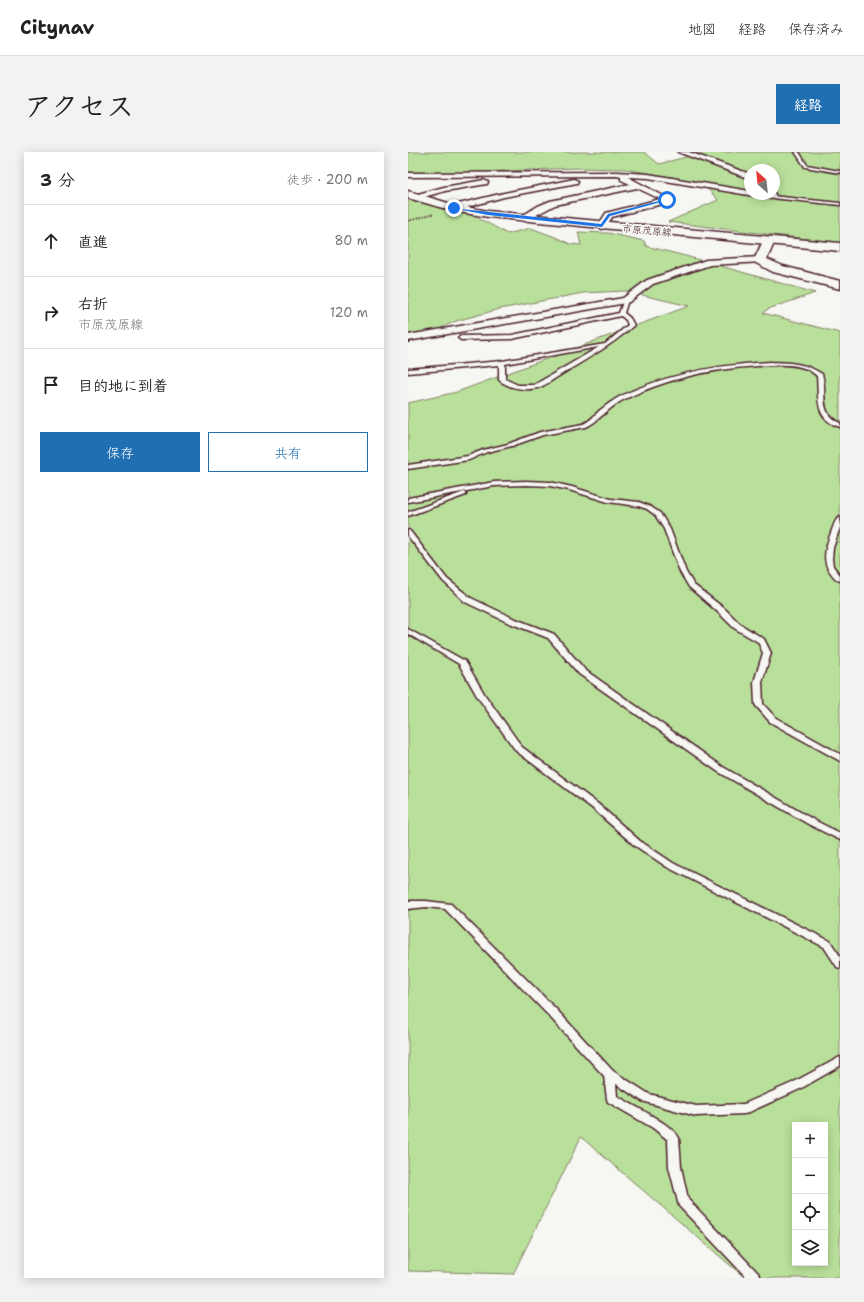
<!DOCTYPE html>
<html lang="ja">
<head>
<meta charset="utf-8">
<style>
  :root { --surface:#fff; --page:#f2f2f2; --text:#222; --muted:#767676; --line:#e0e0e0; --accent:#1f6fb2 }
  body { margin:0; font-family:"Shantell Sans","Klee One",sans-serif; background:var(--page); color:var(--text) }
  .controls { position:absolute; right:12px; bottom:12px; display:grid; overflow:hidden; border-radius:0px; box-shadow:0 2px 10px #0003 }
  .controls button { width:36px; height:36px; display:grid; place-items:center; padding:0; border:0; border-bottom:1px solid var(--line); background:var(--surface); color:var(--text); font:20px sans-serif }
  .compass { position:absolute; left:336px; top:12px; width:36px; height:36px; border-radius:50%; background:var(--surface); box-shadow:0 2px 10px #0003; rotate:333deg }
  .stop { position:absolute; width:12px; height:12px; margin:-9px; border:3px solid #1a73e8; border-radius:50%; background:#fff }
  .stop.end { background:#1a73e8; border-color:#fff; box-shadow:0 1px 4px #0008 }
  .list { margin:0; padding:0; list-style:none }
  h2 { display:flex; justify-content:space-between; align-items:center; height:52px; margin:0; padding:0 16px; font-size:17px }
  h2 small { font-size:13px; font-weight:400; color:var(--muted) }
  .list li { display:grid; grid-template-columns:26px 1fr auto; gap:12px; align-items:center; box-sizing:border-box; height:72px; padding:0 16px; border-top:1px solid var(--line) }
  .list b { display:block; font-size:15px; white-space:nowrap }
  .list p { margin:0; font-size:13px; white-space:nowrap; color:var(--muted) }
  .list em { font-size:13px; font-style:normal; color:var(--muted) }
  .actions { display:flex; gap:8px; padding:12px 16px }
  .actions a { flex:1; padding:9px 0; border:1px solid var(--accent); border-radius:0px; text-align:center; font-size:14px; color:var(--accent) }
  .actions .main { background:var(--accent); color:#fff }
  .icon { flex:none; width:22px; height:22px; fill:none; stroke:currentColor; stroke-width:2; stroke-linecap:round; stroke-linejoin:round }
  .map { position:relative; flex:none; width:432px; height:1126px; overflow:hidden; border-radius:0px }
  header { display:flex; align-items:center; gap:24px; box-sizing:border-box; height:56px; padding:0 20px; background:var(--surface); border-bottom:1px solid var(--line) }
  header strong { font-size:19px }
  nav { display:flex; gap:22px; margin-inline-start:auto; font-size:14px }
  .intro { display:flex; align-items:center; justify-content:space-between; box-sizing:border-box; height:96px; padding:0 24px }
  h1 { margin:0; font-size:28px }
  .button { padding:10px 18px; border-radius:0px; background:var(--accent); color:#fff; font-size:14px; font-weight:700 }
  main { display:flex; gap:24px; padding:0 24px }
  aside { flex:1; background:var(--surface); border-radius:0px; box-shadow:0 2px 10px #0003 }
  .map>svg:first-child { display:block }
  .green { fill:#b9e09b; stroke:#828063; fill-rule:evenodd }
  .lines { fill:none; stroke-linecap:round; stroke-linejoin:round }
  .lane-casing { stroke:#4a1f2b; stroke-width:3 }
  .street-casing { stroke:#4a1f2b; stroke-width:3 }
  .secondary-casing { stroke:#4a1f2b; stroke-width:3 }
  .primary-casing { stroke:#4a1f2b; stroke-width:3 }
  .path { stroke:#4a1f2b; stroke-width:1.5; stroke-dasharray:1.5 1.5; stroke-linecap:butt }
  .lane { fill:#f6f6f2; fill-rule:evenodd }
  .street { fill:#f6f6f2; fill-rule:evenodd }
  .secondary { fill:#f6f6f2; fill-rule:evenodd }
  .primary { fill:#f6f6f2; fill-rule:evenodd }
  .route { fill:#1a73e8 }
  .labels { text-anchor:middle; stroke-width:3.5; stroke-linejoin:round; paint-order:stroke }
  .far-street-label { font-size:10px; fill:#4a1f2b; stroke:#f6f6f2 }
</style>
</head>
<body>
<header>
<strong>Citynav</strong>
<nav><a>地図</a><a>経路</a><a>保存済み</a></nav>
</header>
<div class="intro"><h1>アクセス</h1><a class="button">経路</a></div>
<main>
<aside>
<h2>3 分<small>徒歩 · 200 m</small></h2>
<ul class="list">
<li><svg class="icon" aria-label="ahead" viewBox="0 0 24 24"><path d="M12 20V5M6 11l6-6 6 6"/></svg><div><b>直進</b></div><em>80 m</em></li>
<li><svg class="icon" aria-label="right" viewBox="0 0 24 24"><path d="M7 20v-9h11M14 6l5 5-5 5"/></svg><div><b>右折</b><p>市原茂原線</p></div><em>120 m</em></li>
<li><svg class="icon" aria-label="arrive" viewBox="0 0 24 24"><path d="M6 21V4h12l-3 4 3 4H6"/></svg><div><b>目的地に到着</b></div></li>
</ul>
<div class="actions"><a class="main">保存</a><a>共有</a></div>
</aside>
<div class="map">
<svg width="432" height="1126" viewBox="0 0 432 1126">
  <rect width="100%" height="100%" fill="#f6f6f2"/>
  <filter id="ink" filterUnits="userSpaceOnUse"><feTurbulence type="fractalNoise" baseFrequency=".025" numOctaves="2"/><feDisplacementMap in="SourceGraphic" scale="8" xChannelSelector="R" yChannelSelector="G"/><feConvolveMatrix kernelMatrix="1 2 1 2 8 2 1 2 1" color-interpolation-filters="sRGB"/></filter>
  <g filter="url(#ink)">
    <!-- green -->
    <g class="green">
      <path d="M0 0H236L251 12 297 0H432V91L260 70 310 48 296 33 264 25 216 17 169 16 0 23ZM342 18H366V42H342Z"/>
      <path d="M0 48C13 51 27 51 40 55 61 61 81 71 99 82L123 76 147 85 162 92 173 93 170 80 200 81 236 89 238 94 281 105 407 141 360 157 355 161 432 181V1126H337L173 985 105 1122 0 1119V251L49 240 281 154 217 139 175 141 92 157 48 169 0 191ZM387 973H417V1111H387Z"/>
    </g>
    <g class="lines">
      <defs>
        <g id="lane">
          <path d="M387 0H391L399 13 432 19V21L397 15Z"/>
          <path d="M364 44 432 51V53L363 46Z"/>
          <path d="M216 147 220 148 216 161 222 166 226 173 225 174C202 195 176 208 151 224 144 228 137 234 129 236 118 239 100 236 91 228V213L0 221V217L94 209 197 192 220 173 218 168 213 164 104 187 53 188 50 186 53 184 104 183 211 161ZM191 195 126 233H110L97 227V212Z"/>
          <path d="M362 210C383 211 395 210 414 222 420 241 409 261 432 271V275C406 267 411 246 409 224 406 222 403 219 399 217 384 211 365 213 350 214 303 217 257 227 215 248 201 255 190 270 178 275L135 283 104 294 79 300 61 308 0 317V313L60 304 75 298 100 292 132 280 175 272C181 270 186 264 191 259 197 254 204 249 211 245 258 222 309 213 362 210Z"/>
          <path d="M118 329 142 330 164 335 203 347 231 350 243 355 252 361 262 377 278 420 286 433 317 457 332 472 356 487 363 501 354 530 355 552 368 566 432 602V609L362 570 348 554 347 552 346 530 355 501 350 490 326 476 311 461 281 435 272 420 256 377 247 363 239 357 230 354 200 350 161 338 142 334 118 333 86 334 0 350V346L86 330Z"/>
          <path d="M56 340 58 341V343L0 364V360Z"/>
          <path d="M432 365V375L425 396 424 407 425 414 432 423V429C428 428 425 424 423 421 412 408 419 392 424 378 426 373 427 367 432 365Z"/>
          <path d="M0 378 2 379 39 427 63 446 105 466 146 482 177 518 315 615 406 668 432 681V688L400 672 309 619 171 522 140 486 99 470 57 450 35 429 0 384Z"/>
          <path d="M0 477 57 509 77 543 114 595 190 652 232 689 265 711 422 789 432 804V816L429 815 416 795 259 715 226 693 184 656 108 599 69 544 51 512 0 482Z"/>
          <path d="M0 749H18L43 752 149 858 205 919 241 942 288 954 336 952 384 931 432 905V914L392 937 337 962 288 964 234 949 208 932 209 944C224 953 264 972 271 986L273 1015 280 1047 351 1122 353 1126H339L271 1054 261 1015 260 988 245 976 200 950 199 947 196 924 141 864 37 757 18 755 0 757Z"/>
        </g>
        <g id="street">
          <path d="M270 0H281L342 22V27Z"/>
          <path d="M209 20 240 22 342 39V42H366V40L368 45 364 47 240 26 220 25 263 48 262 50 204 65 197 76 194 77 190 74 198 61 252 47 229 36 147 53 117 69 114 68 113 66 114 64 130 54 142 49 222 32 213 28V25L209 24 0 25V21Z"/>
          <path d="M166 27 170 29 169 31 96 45 45 59 41 56 42 54 96 41Z"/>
          <path d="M76 28 80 30 79 32 37 39 9 47 5 45 6 43 36 35Z"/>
          <path d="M352 105 357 108 355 110 302 113 245 132 221 150 218 151 0 189V183L215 146 239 128 298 108Z"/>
        </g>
        <path id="secondary" d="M361 85 365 86 367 89 359 107 375 114 432 129V137L365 120 348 111 346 108 355 89 357 86Z"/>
        <path id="primary" d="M0 39 47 53 80 59 432 91V99L80 65 45 59 0 46Z"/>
      </defs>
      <!-- lane casing -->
      <use href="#lane" class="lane-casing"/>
      <!-- street casing -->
      <use href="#street" class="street-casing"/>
      <!-- secondary casing -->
      <use href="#secondary" class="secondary-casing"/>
      <!-- primary casing -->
      <use href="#primary" class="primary-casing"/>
      <!-- path -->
      <path class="path" d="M0 69 25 62"/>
      <!-- lane -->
      <use href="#lane" class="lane"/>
      <!-- street -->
      <use href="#street" class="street"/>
      <!-- secondary -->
      <use href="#secondary" class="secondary"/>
      <!-- primary -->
      <use href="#primary" class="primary"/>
    </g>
  </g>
  <!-- route -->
  <path class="route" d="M259 47 260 48 202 64 194 75 80 63 44 56 193 72 200 62Z"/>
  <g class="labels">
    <!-- far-street labels -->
    <g class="far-street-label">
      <text transform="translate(239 78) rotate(5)" y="4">市原茂原線</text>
    </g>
  </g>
</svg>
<div class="controls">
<button>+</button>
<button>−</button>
<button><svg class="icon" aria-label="locate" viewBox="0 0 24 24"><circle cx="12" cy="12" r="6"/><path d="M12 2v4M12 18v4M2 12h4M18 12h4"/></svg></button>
<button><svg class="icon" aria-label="layers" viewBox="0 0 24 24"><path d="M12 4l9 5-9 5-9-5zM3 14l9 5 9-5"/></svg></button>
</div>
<svg class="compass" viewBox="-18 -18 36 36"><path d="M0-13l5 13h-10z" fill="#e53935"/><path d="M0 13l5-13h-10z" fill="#767676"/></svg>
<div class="stop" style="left:259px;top:48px"></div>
<div class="stop end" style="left:46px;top:56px"></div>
</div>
</main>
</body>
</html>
